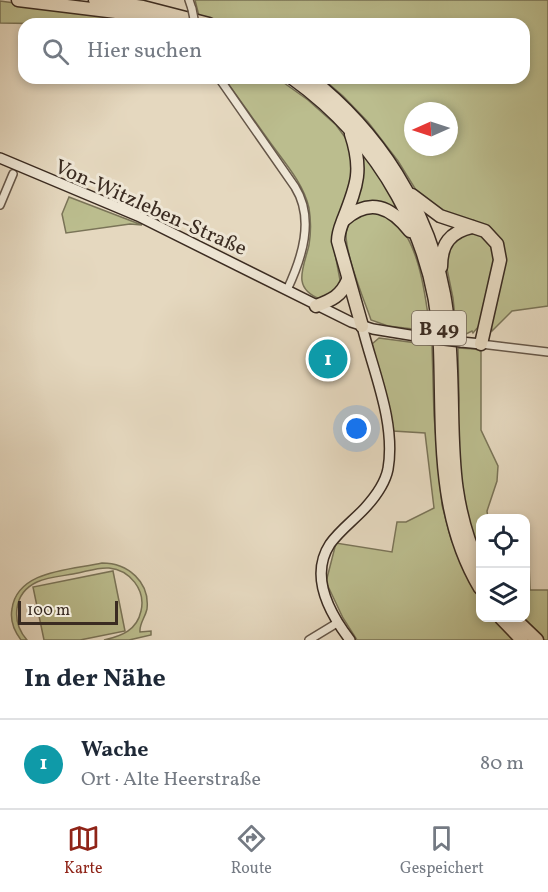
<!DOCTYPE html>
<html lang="de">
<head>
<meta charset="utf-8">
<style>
  :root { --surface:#fff; --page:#f6f6f7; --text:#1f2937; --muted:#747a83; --line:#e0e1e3; --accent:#8f2418 }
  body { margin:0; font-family:Vollkorn,serif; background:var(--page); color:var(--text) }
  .controls { position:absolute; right:18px; bottom:18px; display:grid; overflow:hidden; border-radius:12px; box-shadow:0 3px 9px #0003 }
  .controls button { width:54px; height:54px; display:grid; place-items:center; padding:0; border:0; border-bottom:2px solid var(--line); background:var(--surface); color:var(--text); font:30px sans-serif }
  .compass { position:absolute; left:404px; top:102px; width:54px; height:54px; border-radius:50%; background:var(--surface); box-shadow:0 3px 9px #0003; rotate:267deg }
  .scale { position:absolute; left:18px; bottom:15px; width:100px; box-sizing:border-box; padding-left:6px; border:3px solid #3a2b21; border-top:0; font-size:16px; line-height:21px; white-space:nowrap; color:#3a2b21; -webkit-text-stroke:4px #eee6d5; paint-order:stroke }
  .you { position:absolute; left:357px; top:429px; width:21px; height:21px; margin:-15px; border:4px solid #fff; border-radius:50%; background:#1a73e8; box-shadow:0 0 0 9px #1a73e833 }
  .badge { display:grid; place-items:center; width:39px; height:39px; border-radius:50%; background:var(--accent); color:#fff; font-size:20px; font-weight:700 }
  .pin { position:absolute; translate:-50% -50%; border:3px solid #fff; box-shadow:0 2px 6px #0006 }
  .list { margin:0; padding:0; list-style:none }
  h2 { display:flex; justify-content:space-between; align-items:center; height:78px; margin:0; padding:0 24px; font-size:26px }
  h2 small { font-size:20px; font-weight:400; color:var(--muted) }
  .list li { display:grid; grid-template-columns:39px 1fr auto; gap:18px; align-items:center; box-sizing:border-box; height:90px; padding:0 24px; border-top:2px solid var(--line) }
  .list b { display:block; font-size:22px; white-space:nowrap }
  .list p { margin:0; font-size:20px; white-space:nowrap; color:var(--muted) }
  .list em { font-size:20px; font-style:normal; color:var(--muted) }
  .icon { flex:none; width:33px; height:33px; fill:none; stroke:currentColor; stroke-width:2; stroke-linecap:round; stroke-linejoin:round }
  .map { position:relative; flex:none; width:548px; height:640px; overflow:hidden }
  .search { position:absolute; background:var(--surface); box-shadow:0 3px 9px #0003; left:18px; right:18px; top:18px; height:66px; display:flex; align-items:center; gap:15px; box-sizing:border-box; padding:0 21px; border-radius:18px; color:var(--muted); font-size:22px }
  .sheet { height:168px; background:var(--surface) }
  nav { display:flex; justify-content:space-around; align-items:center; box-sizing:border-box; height:84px; border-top:2px solid var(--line); background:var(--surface); font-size:16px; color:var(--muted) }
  nav a { display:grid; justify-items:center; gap:3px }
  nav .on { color:var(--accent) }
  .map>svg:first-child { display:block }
  .green { fill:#bbbd8e; stroke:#7a7458; stroke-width:1.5; fill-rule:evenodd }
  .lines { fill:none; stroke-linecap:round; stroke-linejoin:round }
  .street-casing { stroke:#655648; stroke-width:10 }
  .secondary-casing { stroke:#3a2b21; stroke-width:12 }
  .highway-casing { stroke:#3a2b21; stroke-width:15 }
  .street { stroke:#eee6d5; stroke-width:7 }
  .secondary { stroke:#eee6d5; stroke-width:9 }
  .highway { stroke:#e5d8bf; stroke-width:12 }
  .street-bridge-casing { stroke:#655648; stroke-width:10; stroke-linecap:butt }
  .secondary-bridge-casing { stroke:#3a2b21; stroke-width:12; stroke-linecap:butt }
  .street-bridge { stroke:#eee6d5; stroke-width:7 }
  .secondary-bridge { stroke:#eee6d5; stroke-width:9 }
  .labels { text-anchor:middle; stroke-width:6; stroke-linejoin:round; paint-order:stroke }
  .shield { fill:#eee6d5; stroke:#706357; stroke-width:1.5 }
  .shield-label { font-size:20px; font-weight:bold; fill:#3a2b21 }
  .street-label { font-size:21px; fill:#3a2b21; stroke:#eee6d5 }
</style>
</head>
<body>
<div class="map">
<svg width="548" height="640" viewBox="0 0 548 640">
  <rect width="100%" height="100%" fill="#e5d8bf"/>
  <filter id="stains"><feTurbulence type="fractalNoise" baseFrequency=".00333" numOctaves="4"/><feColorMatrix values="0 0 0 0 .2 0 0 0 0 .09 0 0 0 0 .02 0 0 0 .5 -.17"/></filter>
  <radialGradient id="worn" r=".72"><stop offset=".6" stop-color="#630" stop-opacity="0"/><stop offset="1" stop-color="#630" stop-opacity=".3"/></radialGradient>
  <!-- green -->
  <g class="green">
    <path d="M195 0H548V306L512 311 492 331 491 326 501 246 452 219 419 195 398 161 368 122 343 96 322 78H524V24H222L199 16ZM413 111H449V147H413Z"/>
    <path d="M0 1 125 18 156 24H71L58 22V24L0 23Z"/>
    <path d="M224 78H277L308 100 336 125 350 144 356 163 333 243 340 280 337 291 320 299C291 288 304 267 309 245 311 233 311 220 309 208 304 185 286 164 272 145 256 123 240 100 224 78Z"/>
    <path d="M365 153 400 209 395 211 351 210 361 156Z"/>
    <path d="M69 197 142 225 130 224 66 233 62 214Z"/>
    <path d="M365 212C372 213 382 212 388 216 419 234 426 298 430 331L388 326 371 320C365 302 341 245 347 228 350 220 358 216 365 212Z"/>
    <path d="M470 232 488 238 496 255 479 326 473 333 472 331 464 335 457 336 453 298 446 264 452 240Z"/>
    <path d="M379 338 432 345 434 416 442 505 451 539 460 560 480 596V618H496L515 640H357L343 618 326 582 336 543 392 552 397 522H406L434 508 425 433 393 431 372 344Z"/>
    <path d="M458 348 475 349 481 351V430L498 466 497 481 487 511 488 518H480V558L462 504 457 438 459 399Z"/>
    <path d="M102 563C128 563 150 582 147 609 145 618 139 624 140 632L151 631V635L129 640H104C122 636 137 630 141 611 146 590 130 570 109 568 98 567 85 572 73 574 62 576 48 577 37 582 13 593 11 622 27 640H21C14 631 10 620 12 609 17 570 71 570 102 563Z"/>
    <path d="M529 563 530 590H548V640H542L520 618H526V564Z"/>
    <path d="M113 571 125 631 80 640H44L33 587Z"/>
  </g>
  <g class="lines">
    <defs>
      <g id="street">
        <path d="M189 0 192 9"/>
        <path d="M219 78 295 187C315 219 302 258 287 290"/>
        <path d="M0 205 13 174"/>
        <path d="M481 344 548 352"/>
        <path d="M309 640 337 623"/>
      </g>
      <g id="secondary">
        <path d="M0 158 138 216 351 322 373 329 428 338"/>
        <path d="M461 342 481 344"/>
        <path d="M350 640C330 614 309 576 330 544 340 530 354 520 365 508 376 496 385 484 388 469 396 422 373 371 362 326"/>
      </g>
      <g id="highway">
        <path d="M18 0 116 12 175 24"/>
        <path d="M95 0 143 7 209 24"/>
        <path d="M292 78C380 141 436 239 440 348 443 431 436 514 480 588"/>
        <path d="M310 78C378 131 428 208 444 294 449 320 450 345 451 371 454 445 448 498 480 568"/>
        <path d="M351 134C363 170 357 185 344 218 341 226 338 232 338 241L362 326"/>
        <path d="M412 195 440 216 485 231 497 244 500 260 481 344"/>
        <path d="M344 220C370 197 391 207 410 231"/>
        <path d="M441 267C441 244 450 232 472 227"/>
        <path d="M316 306C332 300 341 296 348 280"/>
        <path d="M501 618 522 640"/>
        <path d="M514 618 537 640"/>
      </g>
    </defs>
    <!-- street casing -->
    <use href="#street" class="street-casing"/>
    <!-- secondary casing -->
    <use href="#secondary" class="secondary-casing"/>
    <!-- highway casing -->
    <use href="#highway" class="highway-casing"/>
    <!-- street -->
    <use href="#street" class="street"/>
    <!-- secondary -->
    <use href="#secondary" class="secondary"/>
    <!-- highway -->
    <use href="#highway" class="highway"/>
    <defs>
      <path id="street-bridge" d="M192 9 195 24"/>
      <path id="secondary-bridge" d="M428 338 461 342"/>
    </defs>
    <!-- street-bridge casing -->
    <use href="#street-bridge" class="street-bridge-casing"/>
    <!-- secondary-bridge casing -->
    <use href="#secondary-bridge" class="secondary-bridge-casing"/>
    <!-- street-bridge -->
    <use href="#street-bridge" class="street-bridge"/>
    <!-- secondary-bridge -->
    <use href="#secondary-bridge" class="secondary-bridge"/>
  </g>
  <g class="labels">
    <!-- shield labels -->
    <rect class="shield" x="412" y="311" width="54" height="34" rx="4.5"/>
    <g class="shield-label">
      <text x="439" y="335">B 49</text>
    </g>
    <!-- street labels -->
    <g class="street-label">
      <text transform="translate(151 207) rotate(24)" y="7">Von-Witzleben-Straße</text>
    </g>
  </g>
  <rect width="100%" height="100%" filter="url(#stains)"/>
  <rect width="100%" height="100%" fill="url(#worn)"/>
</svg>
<div class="controls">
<button><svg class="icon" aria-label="locate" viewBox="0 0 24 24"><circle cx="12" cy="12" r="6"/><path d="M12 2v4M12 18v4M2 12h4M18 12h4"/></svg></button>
<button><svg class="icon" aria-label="layers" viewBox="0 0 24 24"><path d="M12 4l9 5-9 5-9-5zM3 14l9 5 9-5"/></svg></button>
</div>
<svg class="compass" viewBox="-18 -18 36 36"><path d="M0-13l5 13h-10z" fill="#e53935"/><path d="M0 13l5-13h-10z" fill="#747a83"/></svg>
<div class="scale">100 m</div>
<div class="you"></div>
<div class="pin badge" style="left:328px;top:359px;background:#0f9aa8">1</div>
<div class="search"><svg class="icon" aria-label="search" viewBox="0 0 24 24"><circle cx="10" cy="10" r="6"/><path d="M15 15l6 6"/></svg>Hier suchen</div>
</div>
<section class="sheet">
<h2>In der Nähe<small></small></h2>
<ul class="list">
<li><span class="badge" style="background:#0f9aa8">1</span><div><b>Wache</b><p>Ort · Alte Heerstraße</p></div><em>80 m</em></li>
</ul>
</section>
<nav>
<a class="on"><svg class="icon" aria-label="map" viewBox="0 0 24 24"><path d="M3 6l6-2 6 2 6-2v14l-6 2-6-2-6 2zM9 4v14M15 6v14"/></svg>Karte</a>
<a><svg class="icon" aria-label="directions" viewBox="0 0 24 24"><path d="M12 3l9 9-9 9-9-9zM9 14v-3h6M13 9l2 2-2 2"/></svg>Route</a>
<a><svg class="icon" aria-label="saved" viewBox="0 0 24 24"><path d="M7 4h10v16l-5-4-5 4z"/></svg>Gespeichert</a>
</nav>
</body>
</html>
